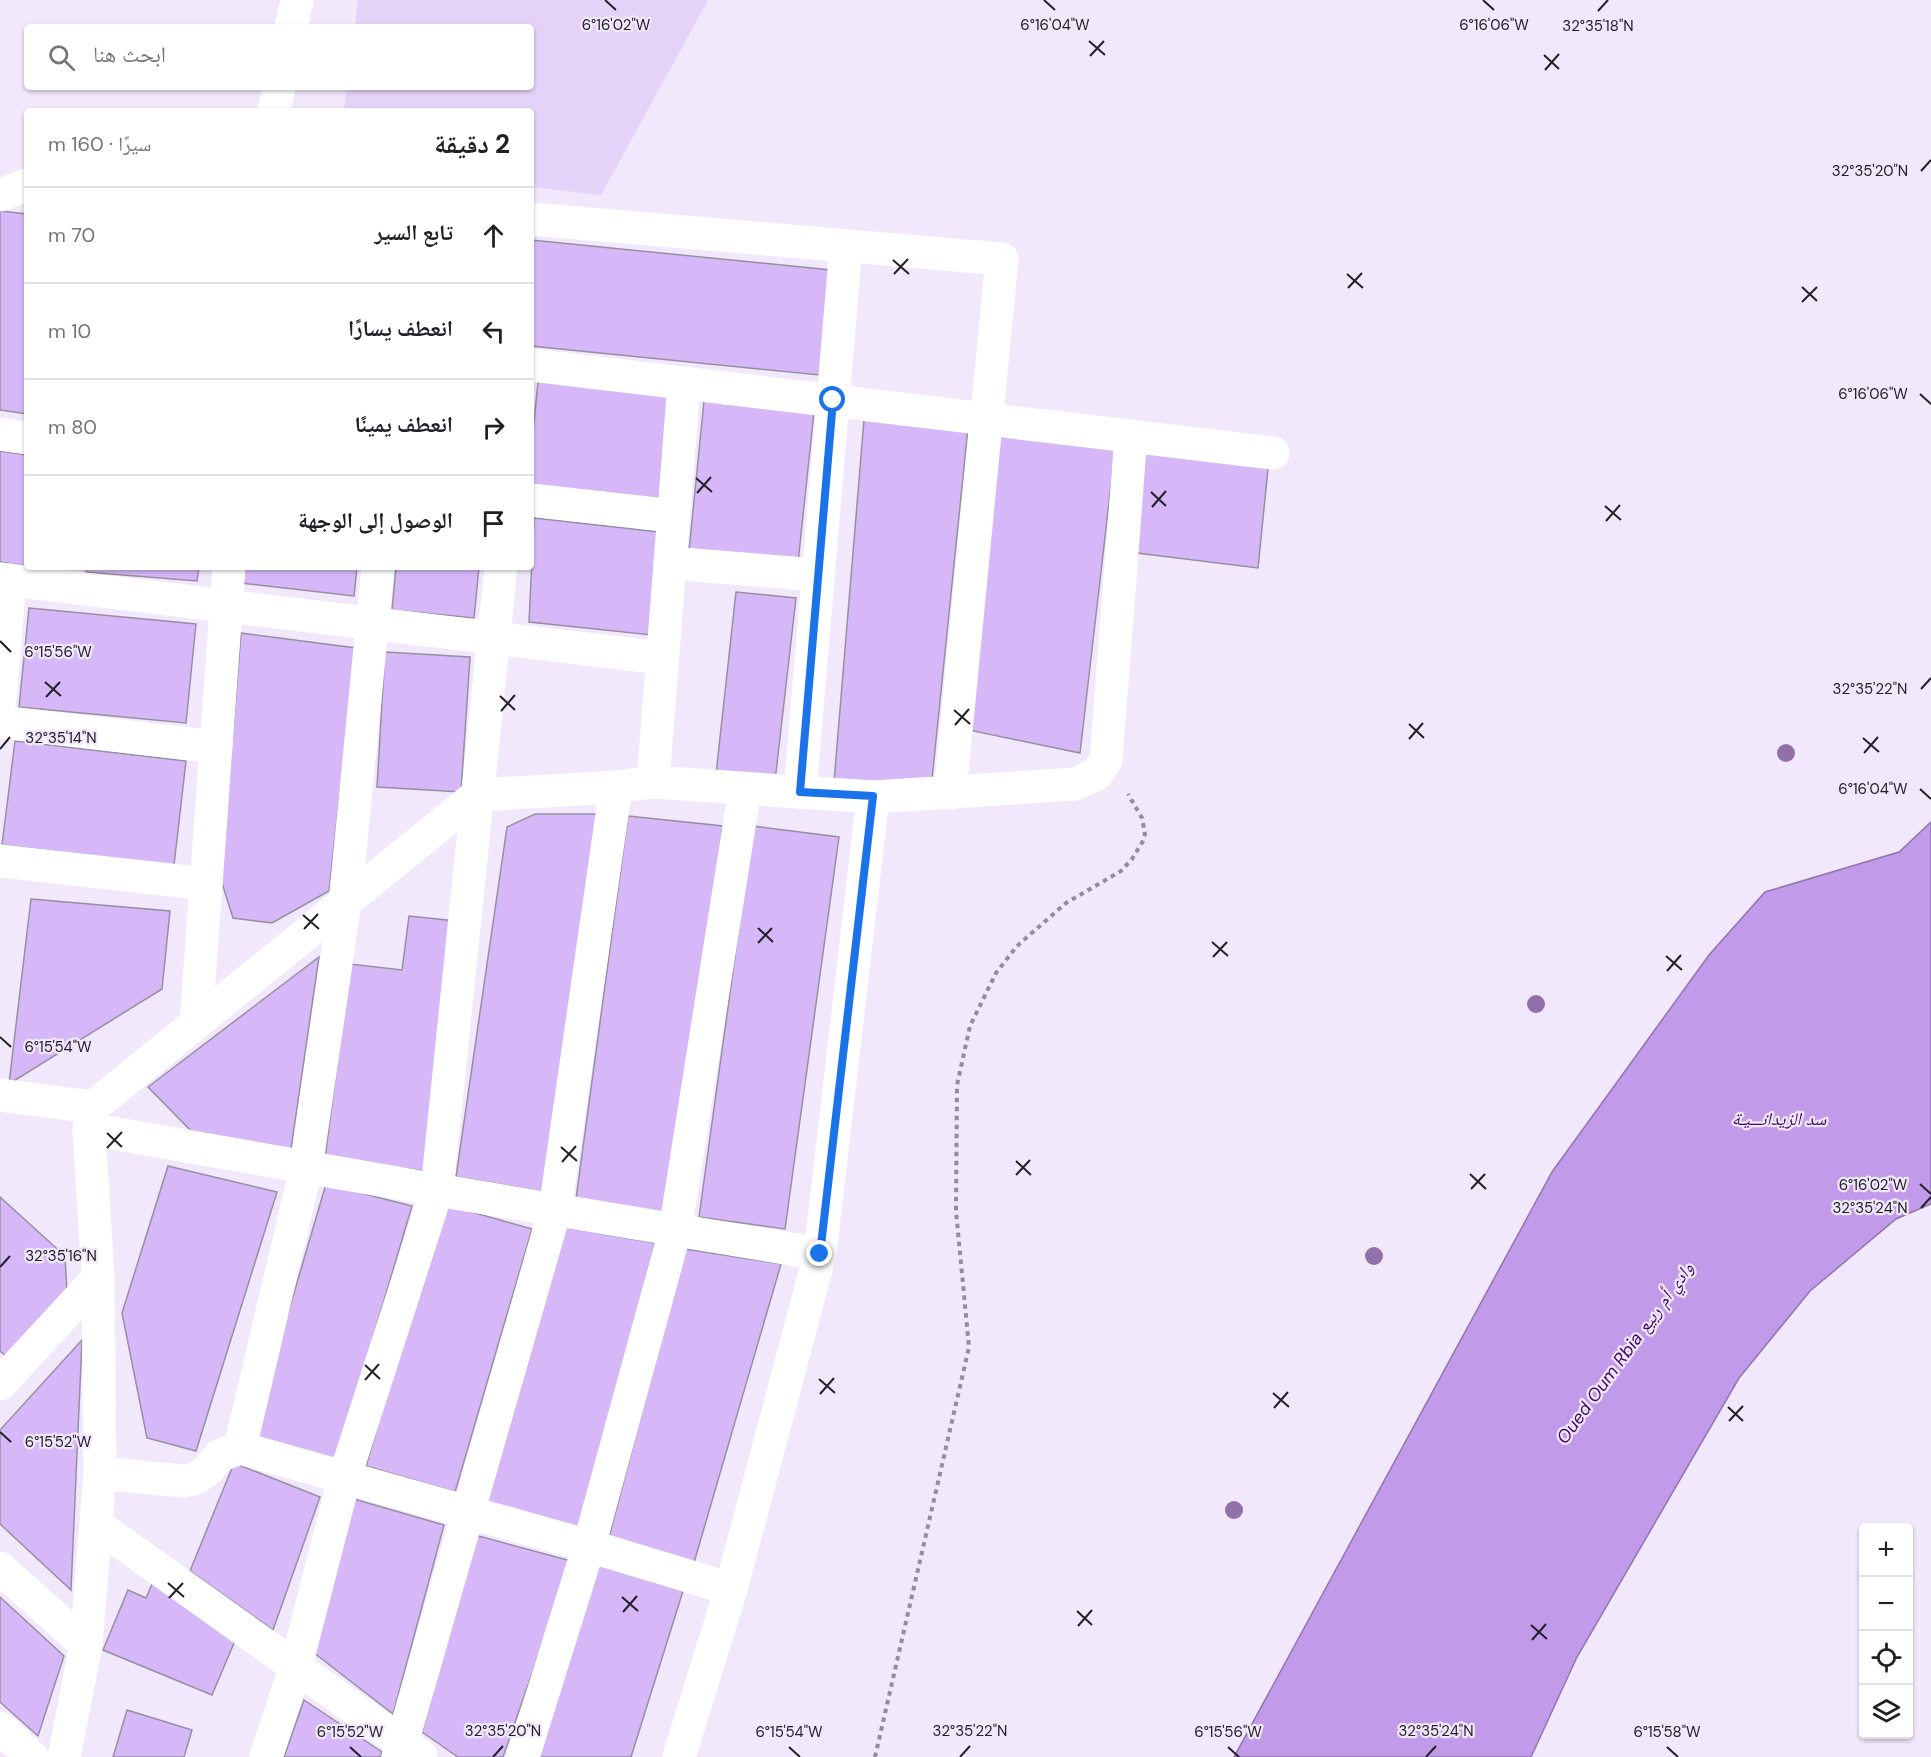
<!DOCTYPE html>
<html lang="ar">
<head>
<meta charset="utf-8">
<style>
  :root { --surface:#fff; --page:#f2f2f2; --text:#202124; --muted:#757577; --line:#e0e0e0 }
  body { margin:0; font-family:"DM Sans","Noto Naskh Arabic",sans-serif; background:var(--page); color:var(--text); direction:rtl }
  .controls { position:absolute; right:18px; bottom:18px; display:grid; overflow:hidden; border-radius:6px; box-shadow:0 2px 4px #0004 }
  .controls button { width:54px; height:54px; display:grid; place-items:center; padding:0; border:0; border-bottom:2px solid var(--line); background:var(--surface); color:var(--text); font:30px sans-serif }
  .stop { position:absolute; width:18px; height:18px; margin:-14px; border:4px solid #1a73e8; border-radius:50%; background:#fff }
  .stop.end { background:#1a73e8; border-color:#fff; box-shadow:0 2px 6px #0008 }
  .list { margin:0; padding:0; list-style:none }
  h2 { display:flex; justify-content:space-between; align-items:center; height:78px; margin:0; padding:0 24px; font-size:26px }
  h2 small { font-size:20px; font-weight:400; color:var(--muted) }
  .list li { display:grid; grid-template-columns:39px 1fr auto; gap:18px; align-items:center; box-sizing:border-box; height:96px; padding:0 24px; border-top:2px solid var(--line) }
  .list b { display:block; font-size:22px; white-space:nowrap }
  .list em { font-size:20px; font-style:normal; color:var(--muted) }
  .icon { flex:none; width:33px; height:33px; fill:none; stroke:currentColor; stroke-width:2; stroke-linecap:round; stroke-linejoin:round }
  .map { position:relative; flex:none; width:1931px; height:1757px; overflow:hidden; direction:ltr }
  .search { position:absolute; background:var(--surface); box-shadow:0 2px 4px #0004; left:24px; top:24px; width:510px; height:66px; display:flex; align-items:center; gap:15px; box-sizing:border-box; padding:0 21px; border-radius:6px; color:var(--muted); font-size:22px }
  .panel { position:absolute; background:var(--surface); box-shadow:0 2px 4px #0004; left:24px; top:108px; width:510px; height:462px; border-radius:6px; direction:rtl }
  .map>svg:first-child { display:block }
  .green { fill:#e4d2f8 }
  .water { fill:#c19aea; stroke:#9275b0; stroke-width:1.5 }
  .building { fill:#d6b8f9; stroke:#978fa1; stroke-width:1.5 }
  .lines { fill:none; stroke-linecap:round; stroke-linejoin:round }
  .path { stroke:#938c9a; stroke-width:4; stroke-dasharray:4.5 4.5; stroke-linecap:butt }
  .street { stroke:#fff; stroke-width:33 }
  .tree { fill:#9270ac }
  .route { stroke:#1a73e8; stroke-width:8 }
  .ticks { fill:none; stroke:#232027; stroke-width:2 }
  .labels { text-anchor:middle; stroke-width:4.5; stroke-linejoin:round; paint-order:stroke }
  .water-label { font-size:18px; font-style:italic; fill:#420868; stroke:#f1e8fb }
  .ticks-label { font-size:15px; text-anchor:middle; fill:#232027; stroke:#f1e8fb; stroke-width:4.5; stroke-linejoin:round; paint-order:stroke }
</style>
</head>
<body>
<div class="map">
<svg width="1931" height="1757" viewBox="0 0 1931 1757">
  <rect width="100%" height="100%" fill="#f1e8fb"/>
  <!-- green -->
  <path class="green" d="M358 0H708L601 195 531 187V111H344L347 87H531V27H355Z"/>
  <!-- water -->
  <path class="water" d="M1931 822V1204L1896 1219 1810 1291 1739 1378 1577 1657 1531 1757H1234L1552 1172 1709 955 1765 892 1899 852Z"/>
  <!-- building -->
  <g class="building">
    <path d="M0 211 27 214V414L0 410Z"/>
    <path d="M531 240 831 270 820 375 531 346Z"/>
    <path d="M538 382 670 393 661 501 531 490V451Z"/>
    <path d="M704 401 814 412 798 563 689 551Z"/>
    <path d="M864 420 968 428 931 789 834 782Z"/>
    <path d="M997 430 1116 442 1080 753 964 729Z"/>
    <path d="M1146 447 1269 459 1258 568 1137 553Z"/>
    <path d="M0 451 27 455V566L0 562Z"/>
    <path d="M534 518 659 532 652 635 529 622Z"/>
    <path d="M87 567H199L197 581 86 572Z"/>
    <path d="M243 567H357L354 596 241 583Z"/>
    <path d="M396 567H479L474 618 392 610Z"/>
    <path d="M736 592 796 598 775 781 716 774Z"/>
    <path d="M29 608 196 624 186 723 19 707Z"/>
    <path d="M241 633 356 648 329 891 272 923 233 918 221 880Z"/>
    <path d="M385 652 470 657 461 792 377 787Z"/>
    <path d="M15 741 186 761 174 865 2 845Z"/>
    <path d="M535 814H598L546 1192 456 1177 507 827Z"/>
    <path d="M628 816 723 826 666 1215 576 1199Z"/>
    <path d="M753 826 839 837 785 1229 699 1217Z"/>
    <path d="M31 899 170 911 162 989 9 1084Z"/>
    <path d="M409 916 456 921 424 1171 325 1158 350 964 402 970Z"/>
    <path d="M319 957 291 1149 197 1137 148 1087Z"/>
    <path d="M168 1166 277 1192 196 1451 147 1438 122 1313Z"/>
    <path d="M326 1184 412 1206 336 1462 251 1439Z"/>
    <path d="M0 1197 65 1256 67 1293 8 1358 0 1351Z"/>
    <path d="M443 1204 532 1229 455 1492 366 1466Z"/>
    <path d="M563 1227 655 1243 580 1532 484 1509Z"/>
    <path d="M685 1249 781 1264 693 1566 608 1541Z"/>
    <path d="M82 1340 71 1590 0 1524V1430Z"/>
    <path d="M234 1463 320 1497 273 1630 190 1571Z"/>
    <path d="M354 1499 444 1525 393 1714 309 1649Z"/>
    <path d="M475 1535 571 1561 503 1757H458L422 1732Z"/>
    <path d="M598 1565 683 1591 631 1757H538Z"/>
    <path d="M152 1584 237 1636 212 1695 103 1650 128 1590 146 1598Z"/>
    <path d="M0 1597 64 1656 38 1736 0 1702Z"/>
    <path d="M304 1700 382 1752 380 1757H284Z"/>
    <path d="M127 1710 192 1730 184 1757H113Z"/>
  </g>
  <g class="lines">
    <!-- path -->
    <path class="path" d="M875 1757 969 1347 956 1211 957 1085 970 1026 996 973 1017 946 1066 903 1121 871 1132 859 1143 841 1145 834 1142 818 1128 794"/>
    <!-- street -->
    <g class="street">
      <path d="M291 27 297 0"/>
      <path d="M274 111 279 87"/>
      <path d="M0 195 27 185"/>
      <path d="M531 219 1002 259 950 793"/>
      <path d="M531 365 1273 453"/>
      <path d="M0 434 27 438"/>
      <path d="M531 500 674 516"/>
      <path d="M670 563 818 575"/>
      <path d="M0 579 662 658"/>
      <path d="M0 700 10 580"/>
      <path d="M0 722 216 747"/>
      <path d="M653 782 684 383"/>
      <path d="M800 792 846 246"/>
      <path d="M0 861 206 884"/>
      <path d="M196 1023 229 567"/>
      <path d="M0 1095 93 1107"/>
      <path d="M89 1129 437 1190 820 1254"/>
      <path d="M0 1384 98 1278"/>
      <path d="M240 1448 306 1168 345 902 378 567"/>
      <path d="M100 1473 182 1481 195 1479 208 1470 219 1456 240 1448 589 1546 731 1589"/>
      <path d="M97 1525 421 1756"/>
      <path d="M0 1568 86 1645"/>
      <path d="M0 1728 32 1757"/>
      <path d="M64 1757 86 1645 100 1473 98 1278 89 1129 93 1107 477 795 616 787 653 782 873 797 1075 784 1097 774 1106 760 1131 436"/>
      <path d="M266 1757 296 1666 345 1476 437 1190 501 567"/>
      <path d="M398 1757 555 1210 616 787"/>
      <path d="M523 1757 589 1546 675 1231 745 789"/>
      <path d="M679 1757 731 1589 820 1254 873 797"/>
    </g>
  </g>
  <!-- trees -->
  <g class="tree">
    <circle cx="1786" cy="753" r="9"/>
    <circle cx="1536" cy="1004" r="9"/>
    <circle cx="1374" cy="1256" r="9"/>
    <circle cx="1234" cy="1510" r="9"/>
  </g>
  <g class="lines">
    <!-- route -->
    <path class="route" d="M820 1254 873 796 800 792 833 400"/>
  </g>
  <!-- ticks -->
  <path class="ticks" d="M605 0 616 10M1044 0 1055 10M1483 0 1494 10M1598 11 1608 0M1089 41 1105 55M1544 55 1559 69M1090 56 1104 41M1545 70 1559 54M1921 171 1931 160M893 260 909 274M894 274 908 259M1347 274 1363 288M1802 287 1817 301M1348 288 1362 273M1802 302 1817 287M1920 394 1931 404M696 478 712 492M1151 492 1166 506M697 493 711 477M1605 506 1621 520M1152 507 1166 491M1606 521 1620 505M0 641 11 652M45 682 61 696M1921 689 1931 678M500 696 515 710M46 697 60 682M954 710 970 724M501 711 515 695M1409 724 1424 738M955 725 969 709M1863 738 1879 752M1409 739 1423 723M0 749 10 737M1864 753 1878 737M1920 789 1931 799M303 915 319 929M758 928 773 942M304 929 318 914M1212 942 1228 956M758 943 772 928M1666 956 1682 970M1213 957 1227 942M1667 971 1681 955M0 1037 11 1047M107 1133 122 1147M561 1147 577 1161M107 1148 122 1132M1016 1161 1031 1175M562 1162 576 1146M1470 1174 1486 1189M1016 1175 1030 1160M1920 1184 1931 1194M1471 1189 1485 1174M1921 1208 1931 1197M0 1267 10 1256M365 1365 380 1379M819 1379 835 1393M365 1380 379 1364M1273 1393 1289 1407M820 1394 834 1378M1728 1407 1743 1421M1274 1408 1288 1392M1729 1421 1743 1406M0 1432 11 1442M168 1583 184 1597M622 1597 638 1611M169 1598 183 1583M1077 1611 1092 1625M623 1612 637 1596M1531 1625 1547 1639M1078 1626 1092 1610M1532 1640 1546 1624M350 1747 361 1757M789 1747 800 1757M1228 1747 1239 1757M1667 1747 1678 1757M493 1757 503 1746M960 1757 970 1746M1426 1757 1436 1746"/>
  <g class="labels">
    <!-- water labels -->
    <g class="water-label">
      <text x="1779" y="1125">سد الزيدانـــيـة</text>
      <text transform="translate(1625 1353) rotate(-54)" y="6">Oued Oum Rbia وادي أم ربيع</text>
    </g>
  </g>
  <g class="ticks-label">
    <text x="1494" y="30">6°16'06"W</text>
    <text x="616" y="30">6°16'02"W</text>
    <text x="1055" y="30">6°16'04"W</text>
    <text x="1598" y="31">32°35'18"N</text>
    <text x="1870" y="176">32°35'20"N</text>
    <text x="1873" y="399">6°16'06"W</text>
    <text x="58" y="657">6°15'56"W</text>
    <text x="1870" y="694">32°35'22"N</text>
    <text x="61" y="743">32°35'14"N</text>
    <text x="1873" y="794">6°16'04"W</text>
    <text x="58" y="1052">6°15'54"W</text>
    <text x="1873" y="1190">6°16'02"W</text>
    <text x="1870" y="1213">32°35'24"N</text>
    <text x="61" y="1261">32°35'16"N</text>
    <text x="58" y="1447">6°15'52"W</text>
    <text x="503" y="1736">32°35'20"N</text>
    <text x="970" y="1736">32°35'22"N</text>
    <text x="1436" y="1736">32°35'24"N</text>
    <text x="350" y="1737">6°15'52"W</text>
    <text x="789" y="1737">6°15'54"W</text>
    <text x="1228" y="1737">6°15'56"W</text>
    <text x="1667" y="1737">6°15'58"W</text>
  </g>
</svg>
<div class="controls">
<button>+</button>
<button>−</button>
<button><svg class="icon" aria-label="locate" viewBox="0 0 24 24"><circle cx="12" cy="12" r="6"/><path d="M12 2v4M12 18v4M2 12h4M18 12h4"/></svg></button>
<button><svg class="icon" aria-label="layers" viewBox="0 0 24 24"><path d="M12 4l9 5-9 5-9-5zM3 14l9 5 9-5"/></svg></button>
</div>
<div class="stop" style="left:833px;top:400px"></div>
<div class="stop end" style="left:820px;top:1254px"></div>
<div class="search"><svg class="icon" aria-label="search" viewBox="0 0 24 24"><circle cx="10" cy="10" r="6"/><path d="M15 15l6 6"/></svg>ابحث هنا</div>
<section class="panel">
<h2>2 دقيقة<small>سيرًا · 160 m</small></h2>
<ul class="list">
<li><svg class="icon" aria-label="ahead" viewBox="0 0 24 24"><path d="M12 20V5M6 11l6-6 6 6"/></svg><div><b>تابع السير</b></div><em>70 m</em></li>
<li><svg class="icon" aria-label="left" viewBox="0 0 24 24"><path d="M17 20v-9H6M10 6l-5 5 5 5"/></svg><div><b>انعطف يسارًا</b></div><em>10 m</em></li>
<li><svg class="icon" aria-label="right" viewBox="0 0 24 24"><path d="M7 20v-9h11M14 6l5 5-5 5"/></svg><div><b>انعطف يمينًا</b></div><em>80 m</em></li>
<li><svg class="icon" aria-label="arrive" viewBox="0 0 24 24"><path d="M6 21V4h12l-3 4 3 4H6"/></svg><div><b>الوصول إلى الوجهة</b></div></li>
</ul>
</section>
</div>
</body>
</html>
